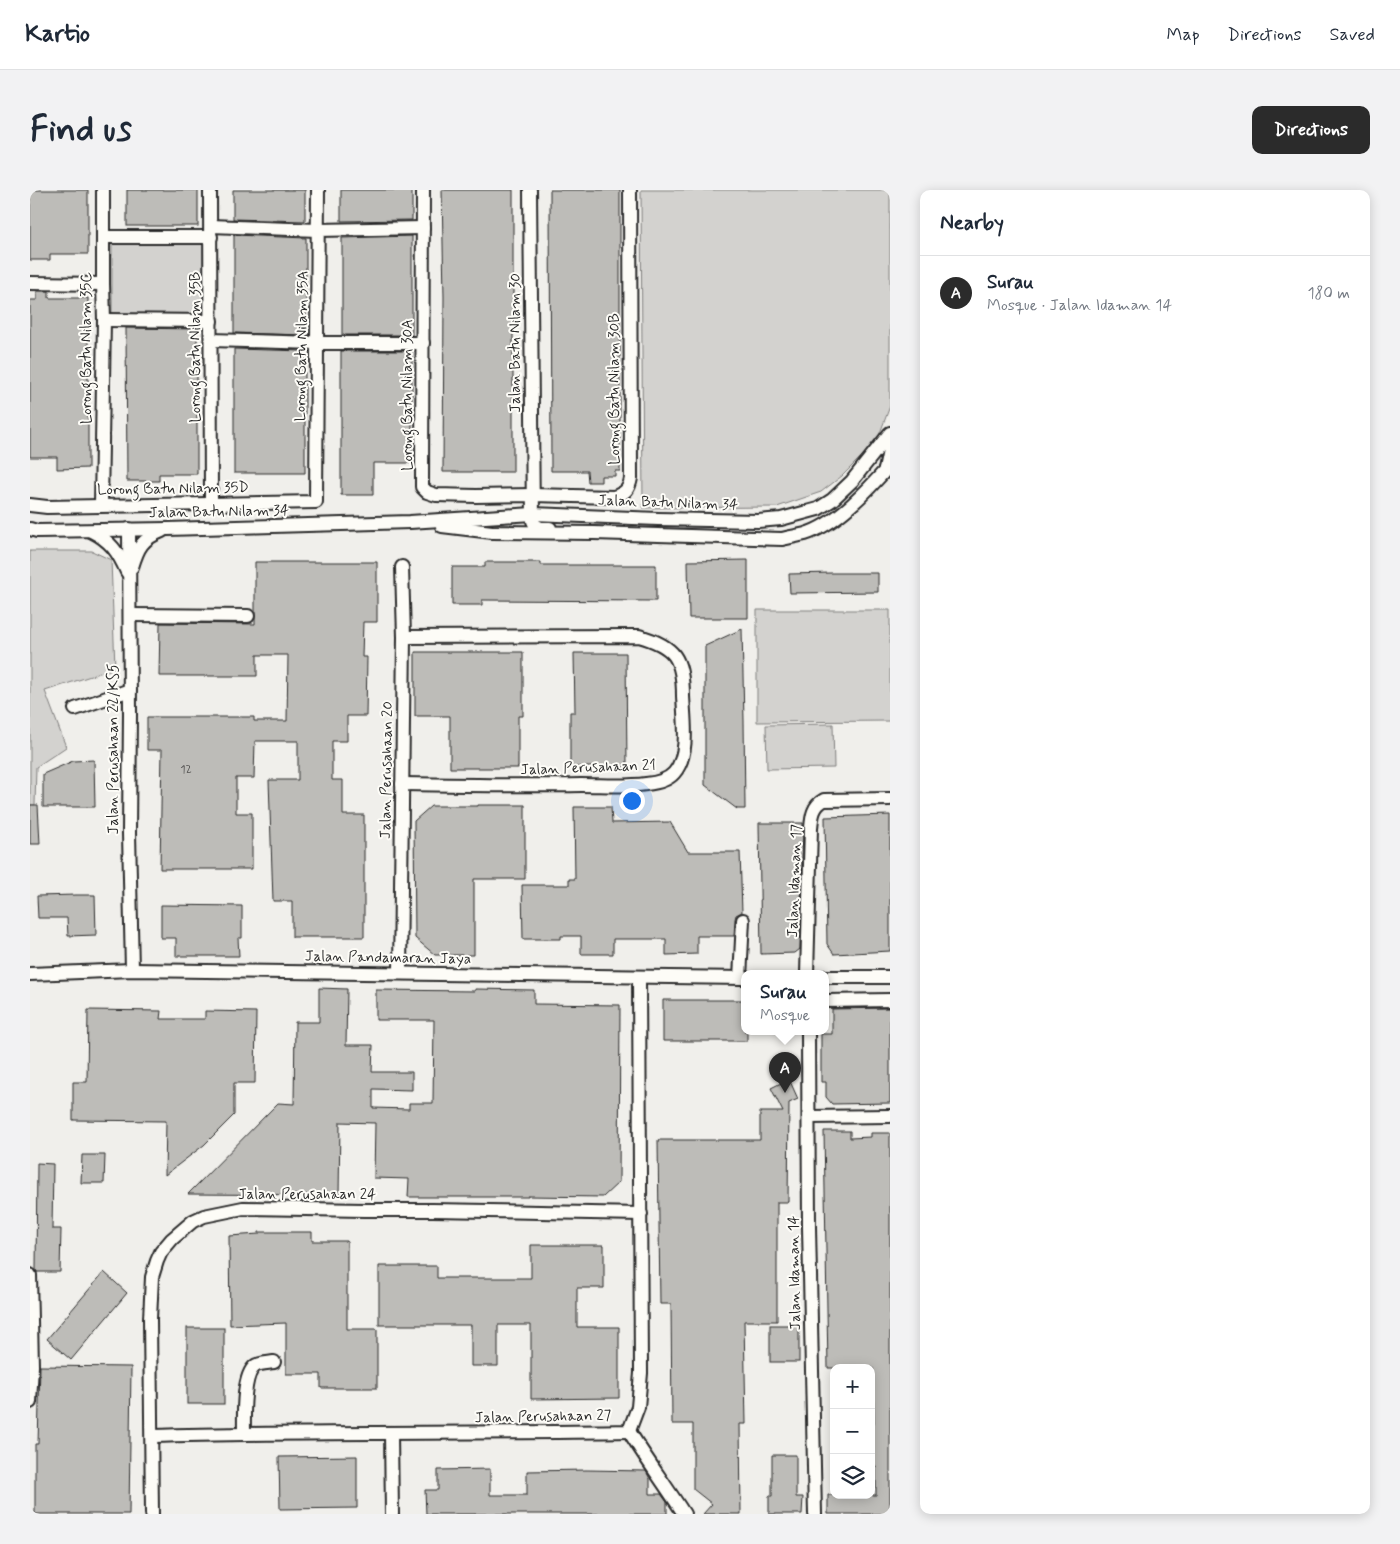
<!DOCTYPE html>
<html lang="en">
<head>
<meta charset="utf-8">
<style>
  :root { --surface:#fff; --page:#f2f2f3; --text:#1f2937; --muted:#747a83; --line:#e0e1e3; --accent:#2b2b2b }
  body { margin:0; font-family:Mynerve,sans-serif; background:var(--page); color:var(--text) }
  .controls { position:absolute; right:15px; bottom:15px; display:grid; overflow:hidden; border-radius:10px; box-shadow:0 2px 12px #0003 }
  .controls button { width:45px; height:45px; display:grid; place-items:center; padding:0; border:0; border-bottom:1px solid var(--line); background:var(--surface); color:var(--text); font:25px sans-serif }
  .you { position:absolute; left:601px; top:610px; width:18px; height:18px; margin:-12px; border:4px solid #fff; border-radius:50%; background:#1a73e8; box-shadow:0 0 0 8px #1a73e833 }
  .badge { display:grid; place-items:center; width:32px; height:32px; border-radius:50%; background:var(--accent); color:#fff; font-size:16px; font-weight:700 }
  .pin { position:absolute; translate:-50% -41px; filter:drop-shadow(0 1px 2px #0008) }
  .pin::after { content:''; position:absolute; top:26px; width:18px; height:15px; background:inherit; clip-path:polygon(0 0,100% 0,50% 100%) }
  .popup { position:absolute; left:711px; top:780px; width:88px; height:65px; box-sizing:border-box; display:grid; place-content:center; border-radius:10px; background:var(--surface); filter:drop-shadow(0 1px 4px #0005); font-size:16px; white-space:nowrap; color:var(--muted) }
  .popup b { font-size:19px; color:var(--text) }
  .popup::after { content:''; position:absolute; left:50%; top:100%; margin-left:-10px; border:10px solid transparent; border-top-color:var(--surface) }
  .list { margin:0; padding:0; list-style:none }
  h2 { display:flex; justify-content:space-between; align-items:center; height:65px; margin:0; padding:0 20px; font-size:21px }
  h2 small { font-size:16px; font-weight:400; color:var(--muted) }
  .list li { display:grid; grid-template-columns:32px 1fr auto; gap:15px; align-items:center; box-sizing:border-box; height:75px; padding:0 20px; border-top:1px solid var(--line) }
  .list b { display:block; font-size:19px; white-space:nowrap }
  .list p { margin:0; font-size:16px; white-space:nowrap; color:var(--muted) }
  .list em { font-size:16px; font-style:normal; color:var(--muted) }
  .icon { flex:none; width:28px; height:28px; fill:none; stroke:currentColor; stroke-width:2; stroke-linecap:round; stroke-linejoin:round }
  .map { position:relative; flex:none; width:860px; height:1324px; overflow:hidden; border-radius:10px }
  header { display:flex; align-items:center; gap:30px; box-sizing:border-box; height:70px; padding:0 25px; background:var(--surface); border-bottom:1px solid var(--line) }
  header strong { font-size:24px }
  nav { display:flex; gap:28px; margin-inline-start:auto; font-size:18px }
  .intro { display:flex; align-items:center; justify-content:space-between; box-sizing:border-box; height:120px; padding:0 30px }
  h1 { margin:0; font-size:35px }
  .button { padding:12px 22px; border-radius:10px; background:var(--accent); color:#fff; font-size:18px; font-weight:700 }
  main { display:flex; gap:30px; padding:0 30px }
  aside { flex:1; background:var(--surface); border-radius:10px; box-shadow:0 2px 12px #0003 }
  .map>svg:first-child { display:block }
  .green { fill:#d3d2cf; stroke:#7f7e7d }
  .building { fill:#bdbcb8; stroke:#2b2b2b }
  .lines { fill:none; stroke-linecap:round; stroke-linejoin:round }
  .minor-casing { stroke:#2b2b2b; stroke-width:16 }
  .minor { stroke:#fdfcf7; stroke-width:12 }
  .labels { text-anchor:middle; stroke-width:4; stroke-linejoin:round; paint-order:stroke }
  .number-label { font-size:12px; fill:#504f4e }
  .street-label { font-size:15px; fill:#2b2b2b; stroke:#fdfcf7 }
</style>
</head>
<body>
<header>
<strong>Kartio</strong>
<nav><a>Map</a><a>Directions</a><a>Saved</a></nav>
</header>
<div class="intro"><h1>Find us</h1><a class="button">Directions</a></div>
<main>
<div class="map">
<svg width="860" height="1324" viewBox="0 0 860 1324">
  <rect width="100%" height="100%" fill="#f0efeb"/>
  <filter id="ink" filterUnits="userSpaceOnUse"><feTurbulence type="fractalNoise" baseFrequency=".02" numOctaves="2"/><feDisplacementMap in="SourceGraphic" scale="10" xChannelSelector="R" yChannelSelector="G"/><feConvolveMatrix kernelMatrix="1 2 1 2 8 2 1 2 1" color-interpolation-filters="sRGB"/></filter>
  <g filter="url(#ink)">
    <!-- green -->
    <g class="green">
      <path d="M611 0H860V216L847 251 812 286 791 302 747 317 613 318Z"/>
      <path d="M176 53V125L82 126V54Z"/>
      <path d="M0 361H62L81 370 85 478 15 501 36 557 6 577 5 615H0Z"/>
      <path d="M727 420H860V531L727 532Z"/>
      <path d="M803 534 804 578 737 579 736 535Z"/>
    </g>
    <!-- building -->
    <g class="building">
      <path d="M0 0H58V64H20V70H0Z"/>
      <rect x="97" y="0" width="71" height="36"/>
      <path d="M203 0H275V31L203 29Z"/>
      <path d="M311 0H382V30L311 31Z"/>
      <path d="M412 0H483V282H413L414 107Z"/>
      <path d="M520 0H590V281H585V286H571V292H558L557 281H521Z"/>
      <path d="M204 45 276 48V145L204 143Z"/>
      <path d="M382 46V145H312V48Z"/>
      <path d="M7 101H19V108H58V278L27 279V267H0V110H7Z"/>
      <path d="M96 138 167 139V284H129V291H97Z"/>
      <path d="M204 159 275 161V283H204Z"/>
      <path d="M311 161H382V273H343V305H311Z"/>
      <path d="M718 370V428H659L658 371Z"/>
      <path d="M225 372H347V432H333L332 467H337L336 526H317V551H302V590H313V625H334V747H262V711H243L239 590H268V551H225L224 588H206V623H222V679H130L132 560H117V527H224V531H257L258 465H227V486H129L130 433 225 434Z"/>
      <path d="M455 372H511V375H626V411L452 410V415H422V377H455Z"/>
      <path d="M801 383H848V402L760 403 759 384Z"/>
      <path d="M712 439 714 531 715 619H707L675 595V456Z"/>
      <path d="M385 462H493V526H488V578H420V526H385Z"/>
      <path d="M544 463H596L597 577H540V522H545Z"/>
      <path d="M64 570 65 617H13V584L43 571Z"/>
      <path d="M0 615H8L10 654H0Z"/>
      <path d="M448 615H495V689H444V765H405L385 748 384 631 401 616H448Z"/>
      <path d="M544 617H581L582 633 640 632 658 662H710L712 722 706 725 705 729 704 746H667V764L636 765V749H583V764H551V746H531V749H493L492 695H539V689H545Z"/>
      <path d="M860 625V761L804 764 797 754 795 627Z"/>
      <path d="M729 633H773L770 759 765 763 731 764Z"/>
      <path d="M46 705H65L66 745 38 746 37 728H8L7 706Z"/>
      <path d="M131 715 212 716V748H208L209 766H146V748H131Z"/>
      <path d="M289 798 317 799 316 855H343L342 882H382V900L343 899V918L379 919V913H403L404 830H346V800L445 801V799L504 800V814L590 815 589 992 573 1007 498 1006V1007H378L379 989 344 988 345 933 310 932 309 1005 158 1004 248 913 264 914 265 832H289Z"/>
      <path d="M633 810H715V842H717V851H633Z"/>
      <path d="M860 818V913L802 914 796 907V892H791V844H802V819Z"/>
      <path d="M58 820 131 821 130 829H175V821L226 822 225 893H204V925L174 955 135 985 136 931 43 930V892H57Z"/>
      <path d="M759 889 768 909 759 913 758 1012H747V1131H714L716 1234H710L711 1324H673L682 1314 663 1299V1234H642L641 1114H630L628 950H730V922H753L741 898Z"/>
      <path d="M794 941H820V948L841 947V943H860V1324H798V1305H846V1277H845V1275H841V1234H844L843 1178H798Z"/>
      <path d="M52 965H75L74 993H51Z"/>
      <path d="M7 973 23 974 22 1039H31L30 1082H7L6 1080Z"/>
      <path d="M229 1042H282V1051H317V1139H347V1198H291V1184H256V1133L200 1135 199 1046 229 1044Z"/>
      <path d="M501 1055H574V1098H547V1137H589V1208L501 1209V1135H468V1176H441V1135H349V1076H407V1088H501Z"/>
      <path d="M74 1082 97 1103 41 1170 17 1149Z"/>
      <rect x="740" y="1135" width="29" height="37"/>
      <rect x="157" y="1138" width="37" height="76"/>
      <path d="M10 1176 101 1177 99 1324H5V1254H8Z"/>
      <path d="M742 1265H766V1307H773L772 1324H739V1306H742Z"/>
      <path d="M327 1266V1318L250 1319 249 1267Z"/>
      <path d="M460 1279V1305H497V1281L556 1280 616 1281 620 1289V1304H631L637 1312V1324H396L395 1300H408V1280Z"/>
    </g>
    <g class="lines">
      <defs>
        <g id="minor">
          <path d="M180 0 181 314"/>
          <path d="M393 0 392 297 397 302 406 305 446 306 502 305 584 307C595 303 599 300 601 288L600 0"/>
          <path d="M500 0 503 331 505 335 511 338H520"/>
          <path d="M181 36 288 40 393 38"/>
          <path d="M73 47H181"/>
          <path d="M0 93 73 94"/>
          <path d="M74 130 181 131"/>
          <path d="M181 150 287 153H393"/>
          <path d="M855 280 860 256"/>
          <path d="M0 315 17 317 286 312 288 0"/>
          <path d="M71 315 74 130 73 94V0"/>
          <path d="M412 336 462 342 564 343 752 349C759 347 767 346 775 344 806 335 839 299 860 275"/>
          <path d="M0 339 7 341 138 339 380 332 503 324 628 329 728 331 751 329 788 319 802 310 822 291 860 243"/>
          <path d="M99 339 100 524 99 643 102 780"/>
          <path d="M61 341C81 351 88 362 97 382"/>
          <path d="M102 377C108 357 112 349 132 341"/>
          <path d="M100 425 218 426"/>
          <path d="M45 519 100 500"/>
          <path d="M372 594C432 595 492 596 551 595 573 595 595 597 616 594 626 593 637 591 644 583 660 565 654 529 653 506 653 469 645 456 609 446L374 447"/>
          <path d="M370 783 374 447 372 377"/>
          <path d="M0 784 102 780 715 788"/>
          <path d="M777 784 781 638C782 626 783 616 794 610L860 609"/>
          <path d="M795 787H860"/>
          <path d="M710 788 713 730"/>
          <path d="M795 811 860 810"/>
          <path d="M778 842 779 1037 785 1324"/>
          <path d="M779 927 860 926"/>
          <path d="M0 1085 2 1176 0 1212"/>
          <path d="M599 1241C616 1269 636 1296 654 1324"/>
          <path d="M214 1243C214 1228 212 1186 225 1176 229 1173 238 1173 244 1172"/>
          <path d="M361 1243 362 1324"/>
          <path d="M122 1246C281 1241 440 1244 599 1241L608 1217 611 1183 609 787"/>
          <path d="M122 1324 120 1129 122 1087 127 1071 131 1062 142 1049 163 1031 174 1026 213 1018 334 1020H403L611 1024"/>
        </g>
      </defs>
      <!-- minor casing -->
      <use href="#minor" class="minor-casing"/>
      <!-- minor -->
      <use href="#minor" class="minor"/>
    </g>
  </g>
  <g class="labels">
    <!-- number labels -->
    <g class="number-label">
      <text x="156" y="583">12</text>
    </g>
    <!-- street labels -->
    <g class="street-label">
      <text transform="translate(485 153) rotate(-90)" y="5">Jalan Batu Nilam 30</text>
      <text transform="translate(271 156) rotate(-89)" y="5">Lorong Batu Nilam 35A</text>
      <text transform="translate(165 157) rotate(-90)" y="5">Lorong Batu Nilam 35B</text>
      <text transform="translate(56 158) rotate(-90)" y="5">Lorong Batu Nilam 35C</text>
      <text transform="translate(584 199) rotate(-90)" y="5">Lorong Batu Nilam 30B</text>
      <text transform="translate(377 205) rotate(-90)" y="5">Lorong Batu Nilam 30A</text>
      <text transform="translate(143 298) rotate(-1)" y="5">Lorong Batu Nilam 35D</text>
      <text transform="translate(638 312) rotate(2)" y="5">Jalan Batu Nilam 34</text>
      <text transform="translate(189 321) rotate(-1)" y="5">Jalan Batu Nilam 34</text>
      <text transform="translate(83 559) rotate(-90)" y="5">Jalan Perusahaan 22/KS5</text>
      <text transform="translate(558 577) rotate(-2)" y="5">Jalan Perusahaan 21</text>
      <text transform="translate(356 580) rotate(-89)" y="5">Jalan Perusahaan 20</text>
      <text transform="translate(764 691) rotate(-88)" y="5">Jalan Idaman 17</text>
      <text transform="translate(358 767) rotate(1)" y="5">Jalan Pandamaran Jaya</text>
      <text x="277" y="1009">Jalan Perusahaan 24</text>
      <text transform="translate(764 1083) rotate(-91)" y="5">Jalan Idaman 14</text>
      <text transform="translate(513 1226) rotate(-1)" y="5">Jalan Perusahaan 27</text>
    </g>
  </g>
</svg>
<div class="controls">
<button>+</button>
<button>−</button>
<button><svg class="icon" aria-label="layers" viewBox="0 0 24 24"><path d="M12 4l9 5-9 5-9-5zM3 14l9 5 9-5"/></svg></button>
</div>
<div class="you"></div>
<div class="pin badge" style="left:755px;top:903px">A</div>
<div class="popup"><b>Surau</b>Mosque</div>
</div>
<aside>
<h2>Nearby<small></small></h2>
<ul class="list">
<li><span class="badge">A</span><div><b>Surau</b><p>Mosque · Jalan Idaman 14</p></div><em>180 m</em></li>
</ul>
</aside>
</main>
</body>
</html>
